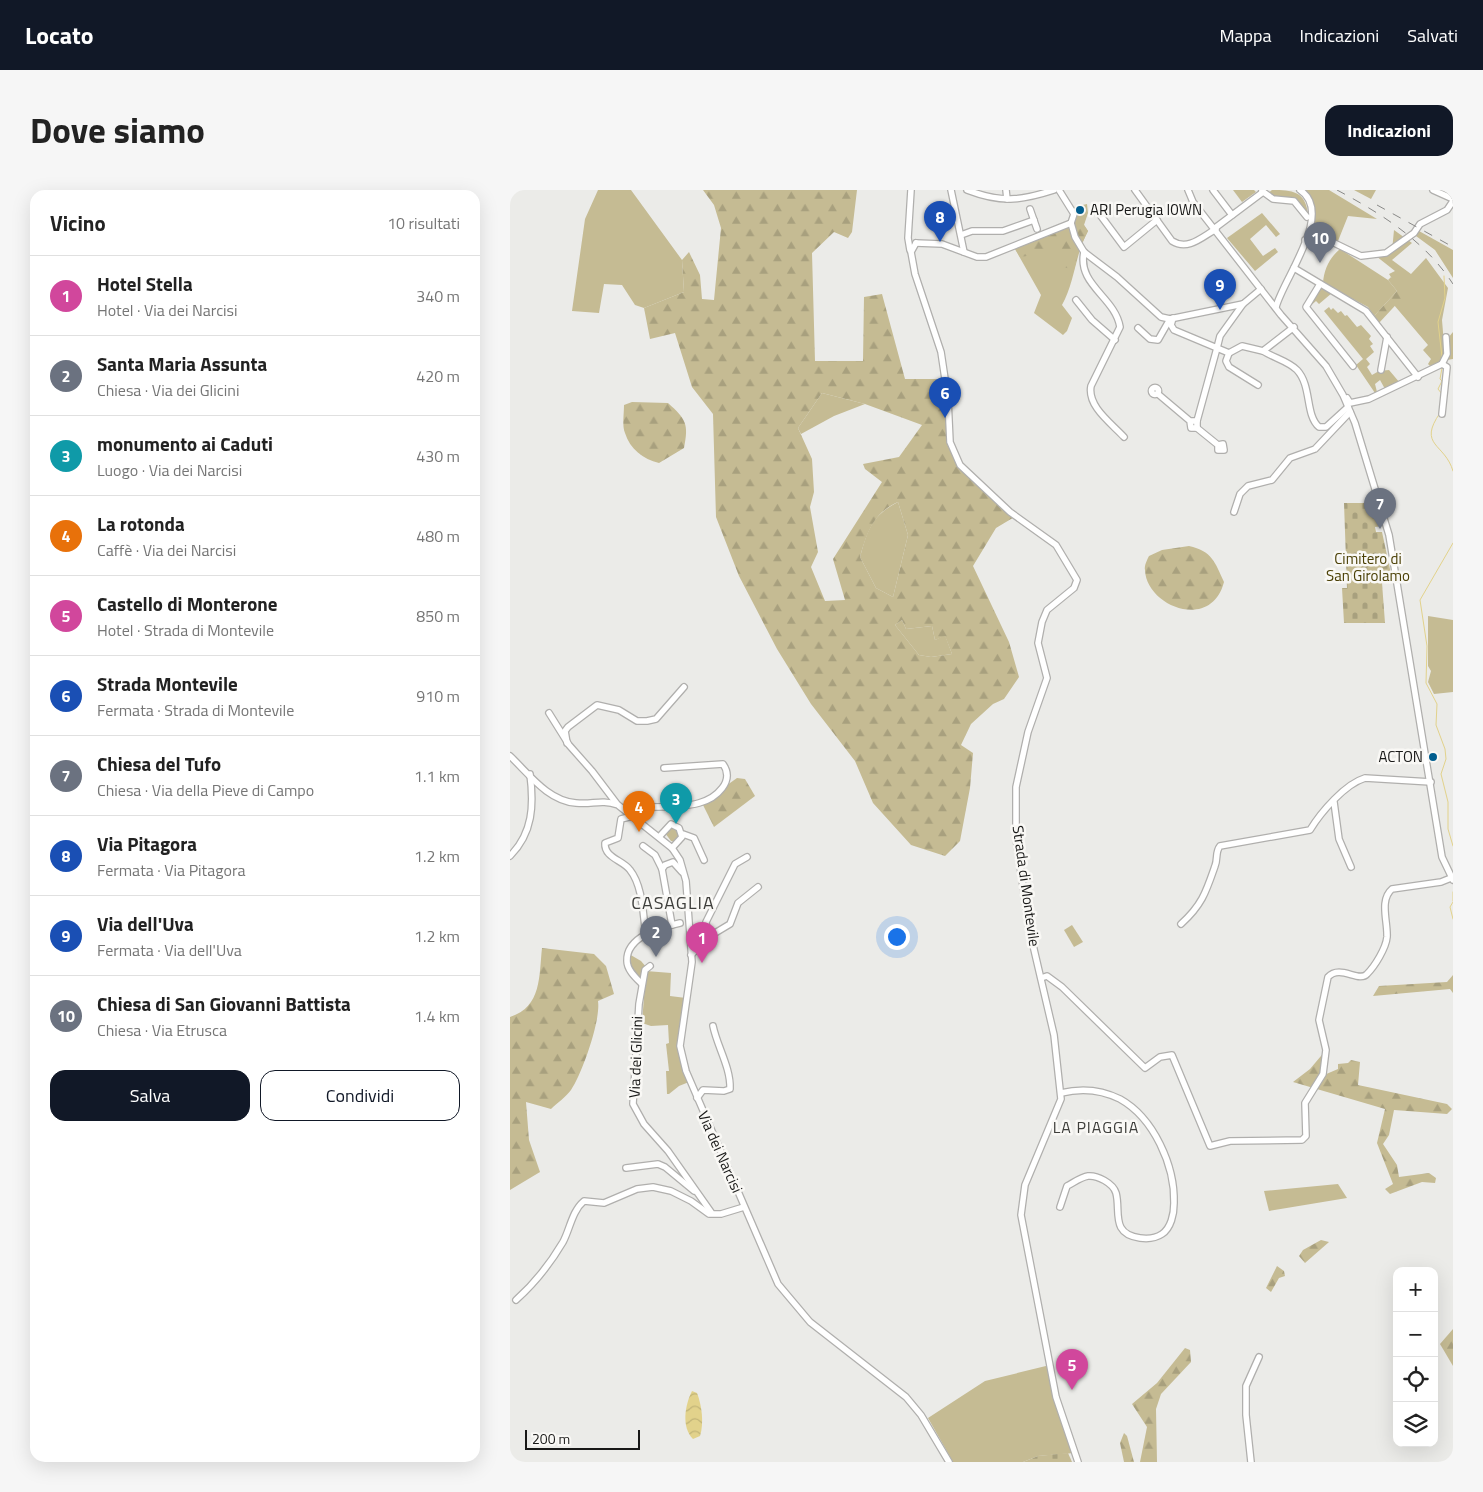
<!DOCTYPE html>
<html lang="it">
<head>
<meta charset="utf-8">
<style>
  :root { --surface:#fff; --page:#f6f6f6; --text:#222; --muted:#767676; --line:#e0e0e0; --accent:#111827 }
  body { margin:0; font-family:"Titillium Web",sans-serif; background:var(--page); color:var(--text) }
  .controls { position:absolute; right:15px; bottom:15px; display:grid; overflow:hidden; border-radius:10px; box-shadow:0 5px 20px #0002 }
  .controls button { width:45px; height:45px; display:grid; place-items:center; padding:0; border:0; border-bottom:1px solid var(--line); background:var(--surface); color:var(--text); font:25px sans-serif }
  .scale { position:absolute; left:15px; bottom:12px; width:115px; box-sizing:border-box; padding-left:5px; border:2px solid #181817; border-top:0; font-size:14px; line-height:18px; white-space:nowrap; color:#181817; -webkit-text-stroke:4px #f9f8f5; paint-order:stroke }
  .you { position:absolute; left:386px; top:746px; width:18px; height:18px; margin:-12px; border:4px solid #fff; border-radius:50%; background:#1a73e8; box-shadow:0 0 0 8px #1a73e833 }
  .badge { display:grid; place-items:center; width:32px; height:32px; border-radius:50%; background:var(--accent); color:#fff; font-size:16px; font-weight:700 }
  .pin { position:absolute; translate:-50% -41px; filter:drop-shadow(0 1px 2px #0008) }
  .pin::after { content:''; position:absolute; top:26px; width:18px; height:15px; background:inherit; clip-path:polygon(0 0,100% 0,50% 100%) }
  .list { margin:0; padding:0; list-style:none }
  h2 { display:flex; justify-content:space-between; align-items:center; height:65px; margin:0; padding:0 20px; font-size:21px }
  h2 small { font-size:16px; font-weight:400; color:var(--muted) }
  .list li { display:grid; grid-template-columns:32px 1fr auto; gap:15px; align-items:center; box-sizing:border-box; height:80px; padding:0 20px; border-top:1px solid var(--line) }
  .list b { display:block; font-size:19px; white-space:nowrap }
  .list p { margin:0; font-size:16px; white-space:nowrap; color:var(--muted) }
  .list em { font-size:16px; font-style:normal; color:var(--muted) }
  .actions { display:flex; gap:10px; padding:15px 20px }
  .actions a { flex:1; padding:11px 0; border:1px solid var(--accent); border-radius:15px; text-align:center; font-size:18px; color:var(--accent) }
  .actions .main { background:var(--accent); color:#fff }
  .icon { flex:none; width:28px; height:28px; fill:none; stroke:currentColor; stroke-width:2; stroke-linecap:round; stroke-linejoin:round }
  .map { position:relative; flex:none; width:943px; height:1272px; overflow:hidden; border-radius:15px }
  header { display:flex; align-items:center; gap:30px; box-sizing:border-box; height:70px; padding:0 25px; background:var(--accent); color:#fff }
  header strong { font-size:24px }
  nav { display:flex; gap:28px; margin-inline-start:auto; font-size:18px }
  .intro { display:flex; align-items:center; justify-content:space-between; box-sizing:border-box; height:120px; padding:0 30px }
  h1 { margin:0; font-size:35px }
  .button { padding:12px 22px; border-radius:15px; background:var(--accent); color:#fff; font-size:18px; font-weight:700 }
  main { display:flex; gap:30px; padding:0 30px }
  aside { flex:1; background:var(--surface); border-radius:15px; box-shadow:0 5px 20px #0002 }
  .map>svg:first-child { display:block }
  .green { fill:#c5bb93 }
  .forest { fill:url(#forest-firs); fill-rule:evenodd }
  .cemetery { fill:url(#cemetery-stones) }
  .park { fill:url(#park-tufts) }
  .water { fill:url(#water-waves) }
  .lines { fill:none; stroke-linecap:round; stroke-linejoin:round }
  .stream { stroke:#e2d28b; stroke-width:1 }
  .minor-casing { stroke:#b0afad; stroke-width:8 }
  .minor { stroke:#fff; stroke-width:5.5 }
  .rail { stroke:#898987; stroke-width:1; stroke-dasharray:9 9; stroke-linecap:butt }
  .poi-dot { fill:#005d8e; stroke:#f9f8f5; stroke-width:2 }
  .labels { text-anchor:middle; stroke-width:5; stroke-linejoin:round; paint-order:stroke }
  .poi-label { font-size:15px; fill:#181817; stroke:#f9f8f5; text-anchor:start }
  .park-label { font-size:15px; fill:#4b4006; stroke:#f9f8f5 }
  .street-label { font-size:15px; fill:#181817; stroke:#f9f8f5 }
  .neighbourhood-label { font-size:16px; letter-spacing:1px; fill:#3e3e3b; stroke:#f9f8f5 }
  .quarter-label { font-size:18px; letter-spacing:1px; fill:#3e3e3b; stroke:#f9f8f5 }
</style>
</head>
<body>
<header>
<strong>Locato</strong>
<nav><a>Mappa</a><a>Indicazioni</a><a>Salvati</a></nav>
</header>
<div class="intro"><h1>Dove siamo</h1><a class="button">Indicazioni</a></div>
<main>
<aside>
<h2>Vicino<small>10 risultati</small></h2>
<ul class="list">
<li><span class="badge" style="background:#d1479c">1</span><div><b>Hotel Stella</b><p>Hotel · Via dei Narcisi</p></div><em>340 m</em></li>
<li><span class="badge" style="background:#6b7280">2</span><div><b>Santa Maria Assunta</b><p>Chiesa · Via dei Glicini</p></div><em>420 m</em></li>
<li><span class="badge" style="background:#0f9aa8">3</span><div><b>monumento ai Caduti</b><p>Luogo · Via dei Narcisi</p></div><em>430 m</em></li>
<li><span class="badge" style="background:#e8710a">4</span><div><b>La rotonda</b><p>Caffè · Via dei Narcisi</p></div><em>480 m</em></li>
<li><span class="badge" style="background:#d1479c">5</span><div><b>Castello di Monterone</b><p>Hotel · Strada di Montevile</p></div><em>850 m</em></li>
<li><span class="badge" style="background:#1a4fb4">6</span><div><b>Strada Montevile</b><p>Fermata · Strada di Montevile</p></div><em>910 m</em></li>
<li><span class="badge" style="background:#6b7280">7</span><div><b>Chiesa del Tufo</b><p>Chiesa · Via della Pieve di Campo</p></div><em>1.1 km</em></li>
<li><span class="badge" style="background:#1a4fb4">8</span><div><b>Via Pitagora</b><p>Fermata · Via Pitagora</p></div><em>1.2 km</em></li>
<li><span class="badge" style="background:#1a4fb4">9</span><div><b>Via dell'Uva</b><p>Fermata · Via dell'Uva</p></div><em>1.2 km</em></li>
<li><span class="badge" style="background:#6b7280">10</span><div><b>Chiesa di San Giovanni Battista</b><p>Chiesa · Via Etrusca</p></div><em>1.4 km</em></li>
</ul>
<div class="actions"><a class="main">Salva</a><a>Condividi</a></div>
</aside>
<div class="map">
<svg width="943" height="1272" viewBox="0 0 943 1272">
  <defs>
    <pattern id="forest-firs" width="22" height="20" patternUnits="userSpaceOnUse" patternTransform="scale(1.25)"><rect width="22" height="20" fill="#c5bb93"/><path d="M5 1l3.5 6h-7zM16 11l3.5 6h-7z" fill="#a8a07e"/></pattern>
    <pattern id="cemetery-stones" width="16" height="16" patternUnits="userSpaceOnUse" patternTransform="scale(1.25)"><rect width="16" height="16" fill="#c5bb93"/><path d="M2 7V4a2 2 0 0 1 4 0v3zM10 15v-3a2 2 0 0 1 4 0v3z" fill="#a8a07e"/></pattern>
    <pattern id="park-tufts" width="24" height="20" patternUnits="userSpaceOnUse" patternTransform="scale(1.25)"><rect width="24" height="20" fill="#c5bb93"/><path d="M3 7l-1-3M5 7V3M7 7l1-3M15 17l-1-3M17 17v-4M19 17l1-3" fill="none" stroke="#a8a07e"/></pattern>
    <pattern id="water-waves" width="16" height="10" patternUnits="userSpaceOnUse" patternTransform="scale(1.25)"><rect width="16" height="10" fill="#e2d28b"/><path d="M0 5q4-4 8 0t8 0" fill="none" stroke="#c1b477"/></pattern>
  </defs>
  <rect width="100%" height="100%" fill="#ebebe8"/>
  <!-- green -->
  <g class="green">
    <path d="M88 0H121L172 70 174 102 134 118 125 115 112 95 94 94 89 123 62 121 75 29Z"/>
    <path d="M723 0H744L746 2 732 12Z"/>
    <path d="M762 0C782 0 796 1 798 25L785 10 764 8 757 4Z"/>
    <path d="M794 0H819L867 29 838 26 828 51 815 46 802 48C800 43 802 41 803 36 807 22 803 10 794 0Z"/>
    <path d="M844 0H866L861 9Z"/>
    <path d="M577 14 578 23 574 35 578 41C565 64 565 92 552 115L562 128 557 141 553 145 524 123 531 105 505 59 560 36 565 33 564 17Z"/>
    <path d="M752 23 770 44 766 47 756 35 740 49 753 66 765 58 768 62 745 81 717 48Z"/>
    <path d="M884 40 902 53 882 70 901 84 916 68 938 98 932 130 935 166 929 173 920 176 918 174 921 169 913 160 918 155 884 115 893 106 879 84 885 81 866 66 882 61Z"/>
    <path d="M909 41 943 60V88L925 60 906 46Z"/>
    <path d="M830 59 878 90 887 101 864 126 858 117 813 93C814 80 819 68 830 59Z"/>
    <path d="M810 96 822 103 809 114 806 111 798 118Z"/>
    <path d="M819 117 821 120 823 118 828 123 831 121 835 126 837 125 847 137 851 135 861 146 859 149 863 154 860 156 864 162 856 169 860 174 857 177 862 185 869 181 879 180 890 193 875 199 870 190 865 194 867 202 865 203 846 175 853 169 814 121Z"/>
    <path d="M943 142V169L937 170 938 148Z"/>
    <path d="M312 203 355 214 324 226 291 244 288 238Z"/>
    <path d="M388 312 398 345 383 407 366 398 350 367C357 341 362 325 388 312Z"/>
    <path d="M918 426 943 430V502L924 504 918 492 921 481 918 476Z"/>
    <path d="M392 430 396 439 422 436 425 450 435 445 442 464 421 467 409 465 385 435Z"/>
    <path d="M562 735 573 752 564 757 554 740Z"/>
    <path d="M119 764 131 771 137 778 132 794 119 779Z"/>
    <path d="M136 781 161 783 160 806 176 808 170 856 179 892 169 896 159 904H157L156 881H159L156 854 159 853 158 835 141 836 132 833Z"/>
    <path d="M828 994 837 1008 759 1021 754 1001Z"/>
    <path d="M540 1175 564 1263 528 1266 513 1272H443L418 1228 475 1191Z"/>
  </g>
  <!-- forest -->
  <g class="forest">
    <path d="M193 0H347L342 42 338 48 324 42 302 63 305 171H353L354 107 372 104 395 189H433L438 235 437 254 446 271 506 326 486 338 463 376 499 452 509 487 494 509 483 514 461 534 451 555 463 563 460 598 450 651 435 666 401 655 363 613 345 571 301 514 267 459 229 386 206 327 203 224 182 197 165 143 140 149 134 118 174 102 172 70 179 62 190 85 192 109 204 110 211 38 204 15ZM312 203 355 214 412 235 389 267 353 274 355 279 372 292 323 369 335 410 315 411 301 377 308 362 300 317 304 302 302 269 288 238ZM388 312 398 345 383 407 366 398 350 367C357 343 363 323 388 312ZM392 430 396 439 422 436 425 450 435 446 442 464 421 467 409 465 385 435Z"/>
    <path d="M565 33 574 35 578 41 569 60 564 80 554 77 550 61 510 67 505 59Z"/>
    <path d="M881 87 894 101V106L869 133 864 126 887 101 878 90Z"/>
    <path d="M122 212 158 213C176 229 179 234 174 258L149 273C133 269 120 259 115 243 112 236 114 224 114 215Z"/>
    <path d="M679 356C702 361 705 372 714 392 701 442 636 416 635 380 634 376 637 370 639 366L652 360Z"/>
    <path d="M227 588 235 589 245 606 204 637 192 613Z"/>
    <path d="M32 758 84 764 96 776 104 804 88 811C91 830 72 884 61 900 56 907 47 913 41 919L16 912 19 950 30 982 0 1000V827C32 817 29 785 32 758Z"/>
    <path d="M943 785V803L940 799 863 806 869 796 937 792Z"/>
    <path d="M816 860 814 885 828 879V874L838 873 841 870 850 872 848 895 937 914 942 919 937 924 884 920 879 945 873 954 887 975 889 987 919 983 926 988 925 993 912 992 880 1004 875 999 883 994 867 953 875 919 783 892 800 879Z"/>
    <path d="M811 1050 819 1052 795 1073 789 1066 793 1060Z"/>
    <path d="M767 1076 774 1081 775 1086 769 1088 761 1102 756 1098Z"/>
    <path d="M943 1139V1176L930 1154Z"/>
    <path d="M675 1158 680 1160 681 1172 651 1204 646 1219 647 1272H630L637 1237 622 1214 647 1193Z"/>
    <path d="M614 1243 617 1246 624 1272H614L610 1253Z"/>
  </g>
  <!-- cemetery -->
  <g class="cemetery">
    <path d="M865 310 873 336 865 337 866 342H872L883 393H872L875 433H834L832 398H837L834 313H853Z"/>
    <path d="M558 1263 562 1272H513L528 1266Z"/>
  </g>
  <!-- park -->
  <path class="park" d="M162 636 166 637 171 644 166 652 161 651 155 643Z"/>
  <!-- water -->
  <path class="water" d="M182 1201 187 1203C192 1216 194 1233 190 1246L183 1249C171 1237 175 1215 182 1201Z"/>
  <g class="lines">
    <!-- stream -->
    <g class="stream">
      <path d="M932 167 928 132 935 108 934 86"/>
      <path d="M932 178 930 189 932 191 928 199 932 204"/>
      <path d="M930 223C907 256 935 253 943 281"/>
      <path d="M943 353 910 410 917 456 916 493 927 514 926 535 935 559 936 569 931 584 938 612V639L943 656"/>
      <path d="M943 711V702"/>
      <path d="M943 712 940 717 943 729"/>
    </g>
    <defs>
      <g id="minor">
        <path d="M441 0 454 62"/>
        <path d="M457 0C491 13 510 11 544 0"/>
        <path d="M496 0 497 9"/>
        <path d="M549 0 564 24 561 33"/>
        <path d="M625 0 662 51C678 61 692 47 706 39"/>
        <path d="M678 0 683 12 771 125 816 176 833 205 845 233 879 345 932 667 943 690"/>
        <path d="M703 0 722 25"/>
        <path d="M923 0 943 9"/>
        <path d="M752 1 763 9 784 11 797 27"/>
        <path d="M520 19 527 39"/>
        <path d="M588 22 614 57 647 30"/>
        <path d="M561 33 565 47 574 62 607 87 651 127 660 129 733 114 751 99"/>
        <path d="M705 38 753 2"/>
        <path d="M451 45 462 41H493L524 30"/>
        <path d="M795 50 816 49 851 66 876 63 904 43 910 34 937 20 943 11"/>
        <path d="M406 53 401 62 405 84 431 162 438 209 440 252 450 275 500 322 546 355 567 390 564 398 537 420 532 432 528 453 537 488 518 542 506 597V648L519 738 544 845 551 909 515 995 511 1025 546 1207 568 1272"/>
        <path d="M406 53 432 54 467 67H476L561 33"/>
        <path d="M400 60 398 48 401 0"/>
        <path d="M574 62C567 95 605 107 610 137L581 196C577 216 601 233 614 247"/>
        <path d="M784 78 856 121 908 187"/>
        <path d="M810 94 796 117 843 176"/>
        <path d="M566 110 582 130 605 150"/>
        <path d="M766 117C773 89 825 23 790 0"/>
        <path d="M663 128 661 135 664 140 707 158 710 146 733 114"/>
        <path d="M628 138 640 149 648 150 660 129"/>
        <path d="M753 161C764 168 778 171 787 180 802 196 795 225 809 237H816L838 217"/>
        <path d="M719 163 716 171 719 177 748 195"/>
        <path d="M871 180 877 147"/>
        <circle cx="645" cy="201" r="3.5"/>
        <path d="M648 204 680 231H687V238H681L680 231"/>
        <path d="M837 208 840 213 859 209 932 174 937 164 936 147"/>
        <path d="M932 224 937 177 932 174"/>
        <path d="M687 231 707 158 719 163 732 156 753 161 784 137"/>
        <path d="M687 238 708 255V260H714L713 254 708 255"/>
        <path d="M724 322 730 304 738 296 762 290 780 268 805 259 840 222"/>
        <path d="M39 523 59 555 82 581 107 614"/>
        <path d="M57 553 55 541 58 537 87 515 109 520 127 531H137L146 529 174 497"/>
        <path d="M0 566C19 584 38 611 66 613 83 615 90 609 108 615L162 658 170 670 176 691 182 772 170 856 176 881 268 1094 300 1132 396 1207 411 1225 439 1272"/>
        <path d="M824 612 829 649 841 677"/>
        <path d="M123 626 111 629 108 648 95 653C94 668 113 670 120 680 133 696 133 726 136 745"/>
        <path d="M126 628 134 618 141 617C156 617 175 617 189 613 207 608 225 591 213 574L154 578"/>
        <path d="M173 644 184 648 194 670"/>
        <path d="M149 647 161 634 169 638 172 647 162 658"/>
        <path d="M133 656 145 665 152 679 162 735"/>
        <path d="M0 666C23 643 24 615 20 584"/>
        <path d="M152 679 155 675 163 672 172 682"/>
        <path d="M671 734C692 715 696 702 705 676 708 669 705 662 710 656L800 640C811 622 835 594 855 588L921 592"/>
        <path d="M200 746 220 734 228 713 248 697"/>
        <path d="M181 765 200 746 197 742 196 732 225 674 237 667"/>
        <path d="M140 776 135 780 129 814 123 914 134 934 158 961 201 1022"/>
        <path d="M531 788 537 786 552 797 635 878 650 867 662 865 700 956 720 951 792 950 796 946 795 913 813 884 816 860 809 830 818 787C830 774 849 793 857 784 865 776 876 758 877 747 878 732 869 710 882 699L931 692 941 688"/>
        <path d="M132 794C126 788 117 780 117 771 116 746 152 737 170 733"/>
        <path d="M187 908 193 900 214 901 220 899C221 878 207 856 203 836"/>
        <path d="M116 978 148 974 155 977 184 1001"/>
        <path d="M550 1017 557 996C563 993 571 987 578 986 587 985 603 993 606 1003 611 1021 600 1044 630 1048 637 1049 646 1048 652 1044 661 1038 664 1024 664 1013 665 976 644 928 610 909 590 899 571 898 551 903"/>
        <path d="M6 1110C25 1093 40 1074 53 1052 60 1039 62 1021 74 1011L94 1013 127 999 143 997 161 1001 181 1011 199 1024H211L234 1017"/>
        <path d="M741 1272 736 1225V1196L749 1167"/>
      </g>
    </defs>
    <!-- minor casing -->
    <use href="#minor" class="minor-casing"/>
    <!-- minor -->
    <use href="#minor" class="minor"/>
    <!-- rail -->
    <g class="rail">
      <path d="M827 0C872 24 915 51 943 94"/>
      <path d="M867 15 943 57"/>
    </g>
  </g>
  <!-- markers -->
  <g class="poi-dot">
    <circle cx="570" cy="20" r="5"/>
    <circle cx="923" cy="567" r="5"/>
  </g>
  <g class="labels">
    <!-- poi labels -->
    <g class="poi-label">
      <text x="580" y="25">ARI Perugia I0WN</text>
      <text x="913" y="572" text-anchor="end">ACTON</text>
    </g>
    <!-- park labels -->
    <g class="park-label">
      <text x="858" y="374">Cimitero di<tspan x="858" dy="17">San Girolamo</tspan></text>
    </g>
    <!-- street labels -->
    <g class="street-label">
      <text transform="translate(516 696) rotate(82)" y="5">Strada di Montevile</text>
      <text transform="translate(126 867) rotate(-88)" y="5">Via dei Glicini</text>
      <text transform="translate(210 962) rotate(66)" y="5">Via dei Narcisi</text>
    </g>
    <!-- neighbourhood labels -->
    <g class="neighbourhood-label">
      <text x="586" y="943">LA PIAGGIA</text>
    </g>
    <!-- quarter labels -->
    <g class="quarter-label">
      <text x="163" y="719">CASAGLIA</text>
    </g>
  </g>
</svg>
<div class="controls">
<button>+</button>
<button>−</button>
<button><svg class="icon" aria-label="locate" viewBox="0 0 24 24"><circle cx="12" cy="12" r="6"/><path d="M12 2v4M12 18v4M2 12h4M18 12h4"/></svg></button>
<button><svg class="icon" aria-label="layers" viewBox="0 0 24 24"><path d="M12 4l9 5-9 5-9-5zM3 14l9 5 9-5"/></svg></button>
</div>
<div class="scale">200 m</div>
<div class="you"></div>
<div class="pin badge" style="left:192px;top:773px;background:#d1479c">1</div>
<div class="pin badge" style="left:146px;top:767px;background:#6b7280">2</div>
<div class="pin badge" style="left:166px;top:634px;background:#0f9aa8">3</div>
<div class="pin badge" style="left:129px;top:642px;background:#e8710a">4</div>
<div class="pin badge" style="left:562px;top:1200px;background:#d1479c">5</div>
<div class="pin badge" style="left:435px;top:228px;background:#1a4fb4">6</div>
<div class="pin badge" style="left:870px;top:339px;background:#6b7280">7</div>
<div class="pin badge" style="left:430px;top:52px;background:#1a4fb4">8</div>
<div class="pin badge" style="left:710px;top:120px;background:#1a4fb4">9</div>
<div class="pin badge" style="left:810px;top:73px;background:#6b7280">10</div>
</div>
</main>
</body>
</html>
